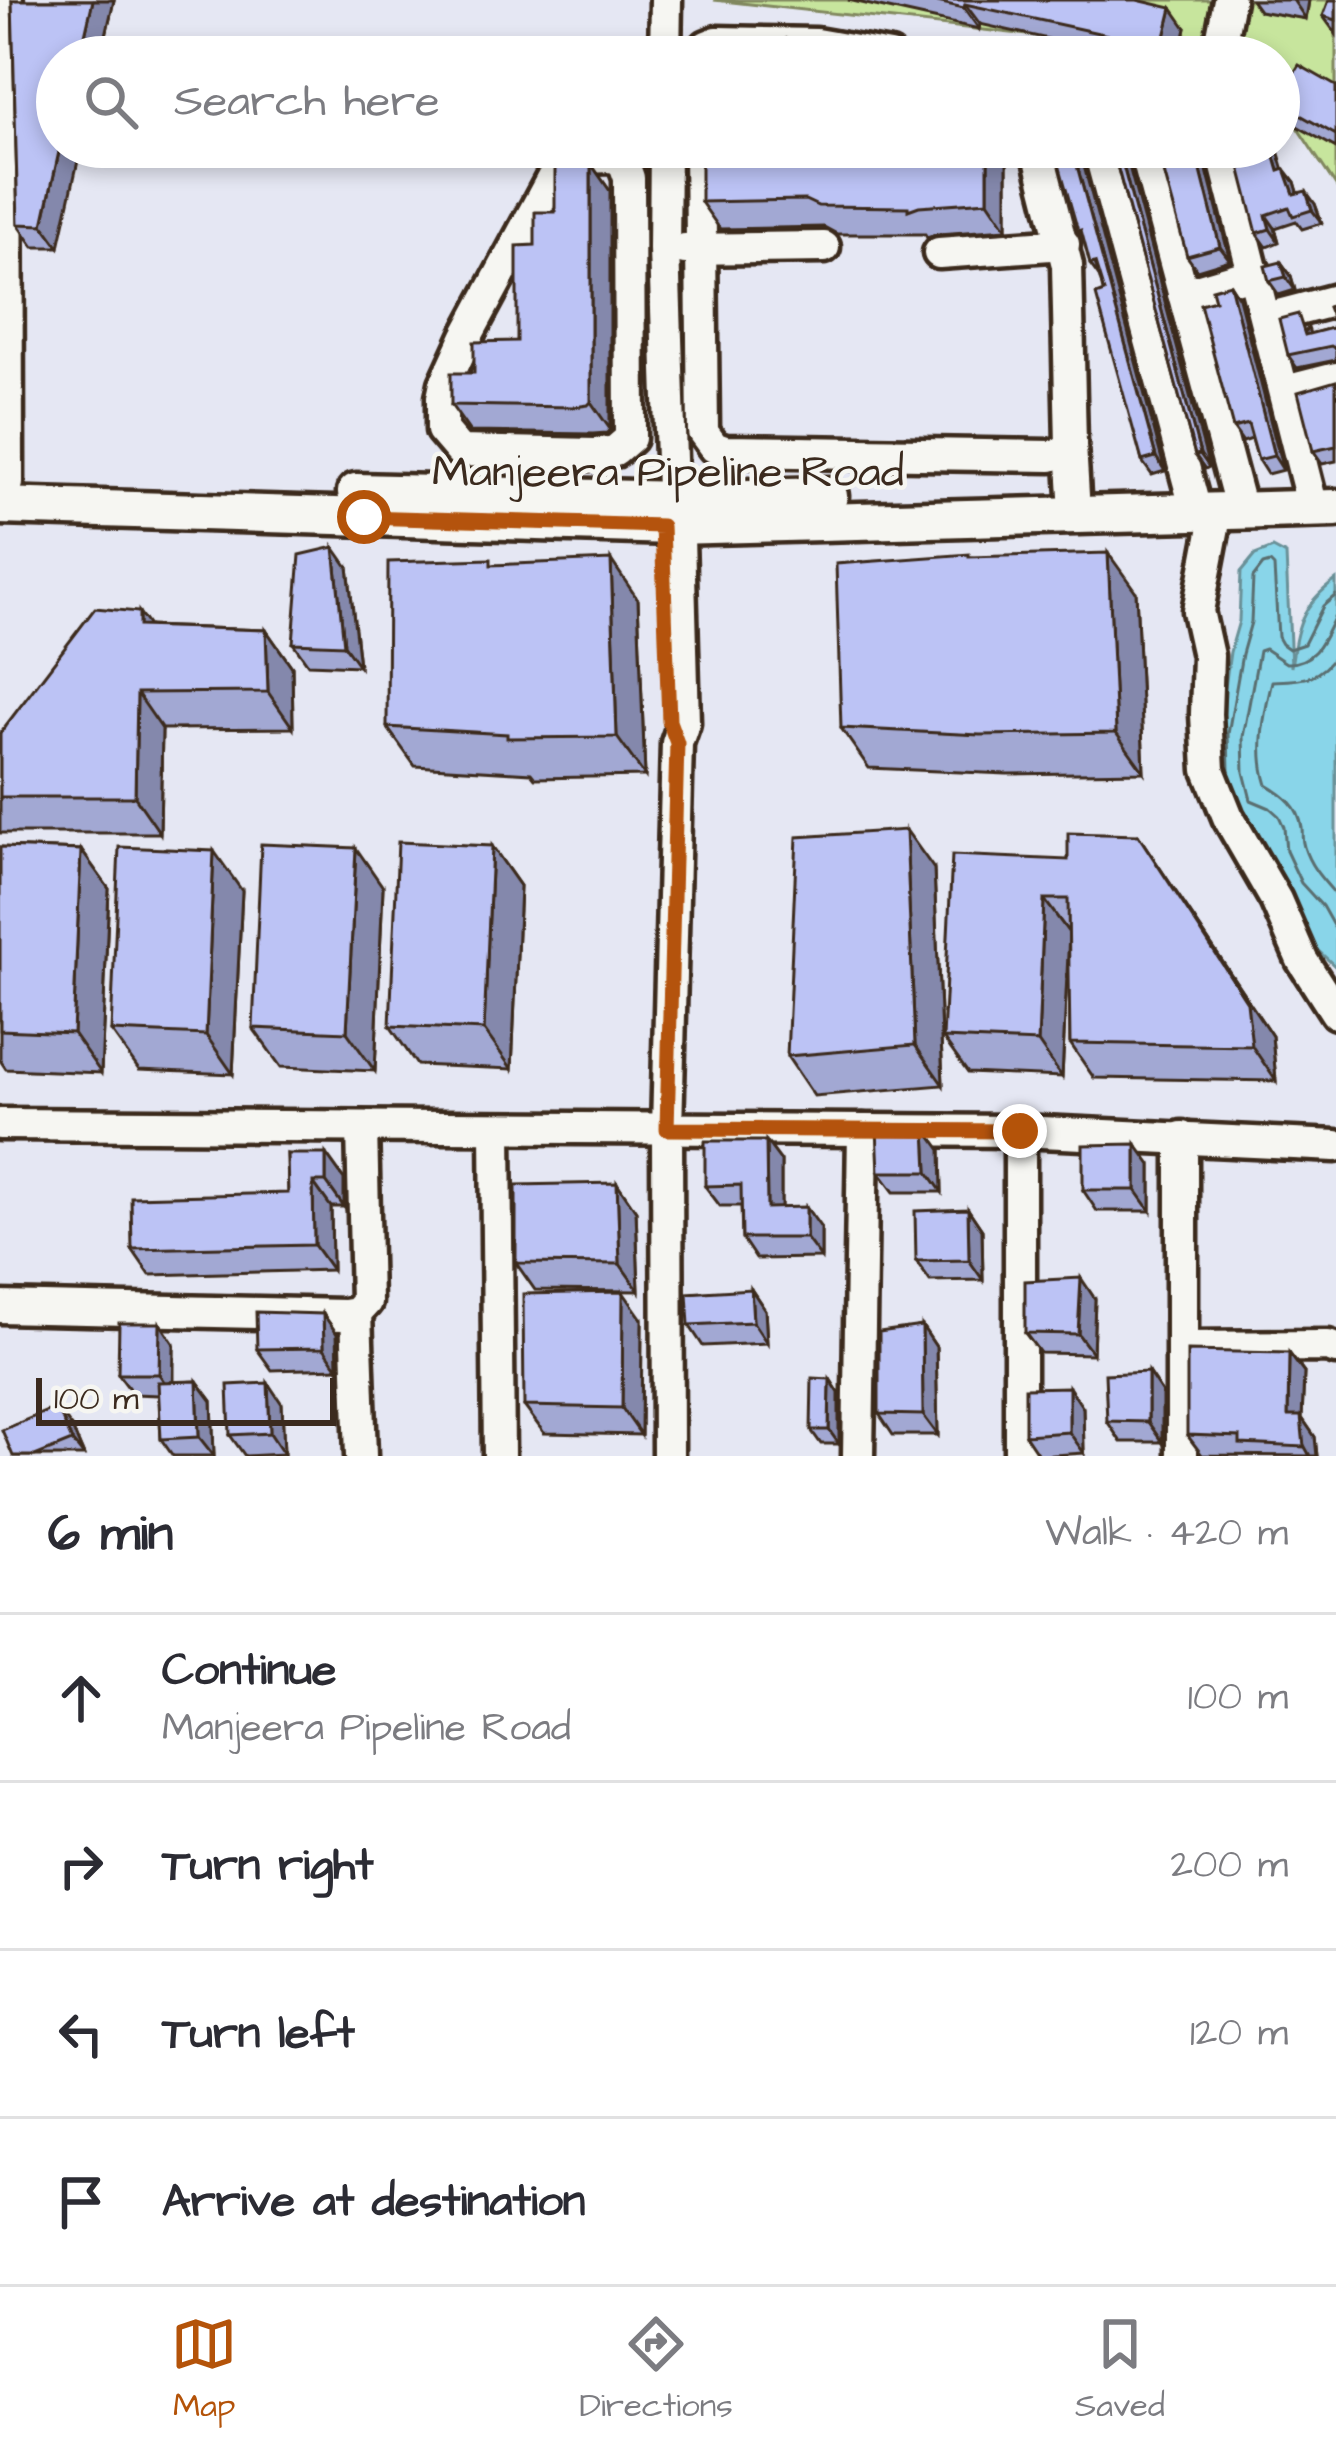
<!DOCTYPE html>
<html lang="en">
<head>
<meta charset="utf-8">
<style>
  :root { --surface:#fff; --page:#f7f7f7; --text:#2b2b33; --muted:#7c7c81; --line:#e1e1e2; --accent:#b45309 }
  body { margin:0; font-family:"Architects Daughter",sans-serif; background:var(--page); color:var(--text) }
  .scale { position:absolute; left:36px; bottom:30px; width:300px; box-sizing:border-box; padding-left:12px; border:6px solid #3b2a1e; border-top:0; font-size:33px; line-height:42px; white-space:nowrap; color:#3b2a1e; -webkit-text-stroke:9px #f6f6f2; paint-order:stroke }
  .stop { position:absolute; width:36px; height:36px; margin:-27px; border:9px solid #b45309; border-radius:50%; background:#fff }
  .stop.end { background:#b45309; border-color:#fff; box-shadow:0 3px 12px #0008 }
  .list { margin:0; padding:0; list-style:none }
  h2 { display:flex; justify-content:space-between; align-items:center; height:156px; margin:0; padding:0 48px; font-size:51px }
  h2 small { font-size:39px; font-weight:400; color:var(--muted) }
  .list li { display:grid; grid-template-columns:78px 1fr auto; gap:36px; align-items:center; box-sizing:border-box; height:168px; padding:0 48px; border-top:3px solid var(--line) }
  .list b { display:block; font-size:45px; white-space:nowrap }
  .list p { margin:0; font-size:39px; white-space:nowrap; color:var(--muted) }
  .list em { font-size:39px; font-style:normal; color:var(--muted) }
  .icon { flex:none; width:66px; height:66px; fill:none; stroke:currentColor; stroke-width:2; stroke-linecap:round; stroke-linejoin:round }
  .map { position:relative; flex:none; width:1336px; height:1456px; overflow:hidden }
  .search { position:absolute; background:var(--surface); box-shadow:0 6px 18px #0003; left:36px; right:36px; top:36px; height:132px; display:flex; align-items:center; gap:30px; box-sizing:border-box; padding:0 42px; border-radius:66px; color:var(--muted); font-size:45px }
  .sheet { height:828px; background:var(--surface) }
  nav { display:flex; justify-content:space-around; align-items:center; box-sizing:border-box; height:168px; border-top:3px solid var(--line); background:var(--surface); font-size:33px; color:var(--muted) }
  nav a { display:grid; justify-items:center; gap:6px }
  nav .on { color:var(--accent) }
  .map>svg:first-child { display:block }
  .green { fill:#c7e59d; stroke:#81885e; stroke-width:3 }
  .water { fill:#89d5e9; stroke:#6a9198; stroke-width:3 }
  .lines { fill:none; stroke-linecap:round; stroke-linejoin:round }
  .shore { stroke:#5a6e6f; stroke-width:3 }
  .minor-casing { stroke:#3b2a1e; stroke-width:39 }
  .major-casing { stroke:#3b2a1e; stroke-width:45 }
  .minor { stroke:#f6f6f2; stroke-width:30 }
  .major { stroke:#f6f6f2; stroke-width:36 }
  .wall { fill:#a2a8d3; stroke:#3b2a1e; stroke-width:3 }
  .shaded-wall { fill:#8488ac; stroke:#3b2a1e; stroke-width:3 }
  .building { fill:#bcc3f5; stroke:#3b2a1e; stroke-width:3 }
  .route { stroke:#b45309; stroke-width:15 }
  .labels { text-anchor:middle; stroke-width:9; stroke-linejoin:round; paint-order:stroke }
  .street-label { font-size:45px; fill:#3b2a1e; stroke:#f6f6f2 }
</style>
</head>
<body>
<div class="map">
<svg width="1336" height="1456" viewBox="0 0 1336 1456">
  <rect width="100%" height="100%" fill="#e5e7f3"/>
  <filter id="ink" filterUnits="userSpaceOnUse"><feTurbulence type="fractalNoise" baseFrequency=".00833" numOctaves="2"/><feDisplacementMap in="SourceGraphic" scale="24" xChannelSelector="R" yChannelSelector="G"/><feConvolveMatrix kernelMatrix="1 2 1 2 8 2 1 2 1" color-interpolation-filters="sRGB"/></filter>
  <g filter="url(#ink)">
    <!-- green -->
    <path class="green" d="M714 0H1336V186L1279 100V57H1156L1082 41Z"/>
    <!-- water -->
    <path class="water" d="M1273 548 1286 555 1291 667C1297 626 1300 606 1336 580V967L1312 945 1257 844V831H1244L1226 813 1215 733 1222 709 1230 652 1239 621 1241 572 1255 555Z"/>
    <g class="lines">
      <!-- shore -->
      <g class="shore">
        <path d="M1336 614C1324 638 1316 664 1286 663L1265 649 1259 651 1243 737 1244 772 1251 800 1270 808 1279 816 1284 827 1286 851 1301 883 1322 906 1336 931"/>
        <path d="M1336 654C1319 681 1300 680 1272 681 1264 715 1256 751 1267 785 1284 795 1299 806 1302 828 1303 838 1301 837 1304 847 1310 867 1323 880 1336 895"/>
        <path d="M1229 771 1228 734 1242 654 1251 622 1253 578 1263 565 1270 563 1274 567 1278 637 1282 644 1289 649 1304 644 1323 606 1336 595"/>
      </g>
      <defs>
        <g id="minor">
          <path d="M7 0 8 483"/>
          <path d="M665 57 666 0"/>
          <path d="M701 57 707 46 717 42 816 44 890 57"/>
          <path d="M1218 57 1229 0"/>
          <path d="M665 147 664 249 672 489 678 500 684 723 677 743 667 1129 668 1456"/>
          <path d="M700 147 703 432 714 447 725 451 1051 456 1062 452 1071 445 1067 265 1037 147"/>
          <path d="M1098 147 1192 496"/>
          <path d="M1144 147 1237 495"/>
          <path d="M1221 147 1313 508"/>
          <path d="M615 157 624 164 629 178 630 438 615 451 594 454 460 451 442 430V398L445 384 467 336 557 169C575 156 594 158 615 157Z"/>
          <path d="M685 249 824 247"/>
          <path d="M939 253 1064 244"/>
          <path d="M1183 294 1255 273"/>
          <path d="M1267 318 1336 300"/>
          <path d="M1285 391 1336 378"/>
          <path d="M1071 445 1074 496"/>
          <path d="M1217 511 1198 611 1208 656 1206 714 1209 770 1228 817 1276 900 1302 960 1336 1013"/>
          <path d="M0 1124 1020 1131 1336 1146"/>
          <path d="M496 1128 499 1456"/>
          <path d="M1020 1131V1456"/>
          <path d="M0 1307 344 1315 356 1313 366 1302 362 1127"/>
          <path d="M356 1313 361 1456"/>
          <path d="M1184 1347 1328 1346 1336 1349"/>
          <path d="M858 1456 863 1130"/>
          <path d="M1182 1456V1137"/>
        </g>
        <g id="major">
          <path d="M356 492 678 500 829 496"/>
          <path d="M0 506 673 526 1336 508"/>
        </g>
      </defs>
      <!-- minor casing -->
      <use href="#minor" class="minor-casing"/>
      <!-- major casing -->
      <use href="#major" class="major-casing"/>
      <!-- minor -->
      <use href="#minor" class="minor"/>
      <!-- major -->
      <use href="#major" class="major"/>
    </g>
    <!-- wall -->
    <g class="wall">
      <path d="M12 0H114L101 57H57L59 247H34L18 224Z"/>
      <path d="M848 0H1137L1186 28 1180 57H1119L1116 54 980 24 979 29Z"/>
      <path d="M1251 0H1309L1306 19 1259 11Z"/>
      <path d="M1336 0V34L1323 16Z"/>
      <path d="M1336 86V148L1290 122 1279 106V97Z"/>
      <path d="M1007 147V229L938 234 927 238 925 234H837L824 227 720 229 701 202Z"/>
      <path d="M1112 147H1126L1125 151 1209 467 1205 469 1195 455Z"/>
      <path d="M1201 147 1230 260 1197 270 1187 256Z"/>
      <path d="M1079 152 1165 471 1152 475 1142 461 1100 278 1090 264 1084 239 1078 231Z"/>
      <path d="M591 164 610 191V429L607 433 593 434 470 432 451 405 474 373 517 341 535 245 555 212Z"/>
      <path d="M1284 169 1295 182 1298 193 1315 204 1322 223 1302 229 1296 221 1275 228 1279 242 1267 247 1257 233Z"/>
      <path d="M1281 262 1291 276 1295 290 1279 295 1269 281Z"/>
      <path d="M1230 284 1239 298 1283 470 1267 474 1258 460 1252 439 1243 442 1233 428 1215 300Z"/>
      <path d="M1336 303V360L1297 368 1288 355 1308 328 1310 334 1336 327Z"/>
      <path d="M1336 381V461L1322 464 1313 451Z"/>
      <path d="M971 557 1136 592 1144 772 1007 774 869 768 841 728Z"/>
      <path d="M495 565 638 600 645 776 535 778 531 773 415 766 387 727Z"/>
      <path d="M348 567 359 666 308 664 293 643Z"/>
      <path d="M149 626 266 630 292 667 293 728 162 729 160 833H0V733Z"/>
      <path d="M1138 835 1272 1036 1276 1081 1094 1078 1070 1043 1069 933 1062 1077 968 1073 943 1038 1068 860Z"/>
      <path d="M492 846 520 886 512 1069 417 1065 390 1026Z"/>
      <path d="M0 847 81 850 109 889 101 1073 6 1069 0 1060Z"/>
      <path d="M934 869 943 1085 814 1096 787 1056Z"/>
      <path d="M383 887 375 1071 281 1067 253 1028Z"/>
      <path d="M242 891 233 1074 139 1070 111 1031Z"/>
      <path d="M941 1150 942 1192H894L879 1172Z"/>
      <path d="M287 1154 344 1179V1207H331L332 1270 150 1275 132 1249 288 1193Z"/>
      <path d="M781 1161V1207L821 1228V1258L756 1259 742 1238 741 1206H720L705 1186Z"/>
      <path d="M1151 1165V1211H1097L1083 1190Z"/>
      <path d="M617 1183 636 1211 639 1291 535 1290 516 1263Z"/>
      <path d="M968 1209 982 1230 983 1280 930 1281 916 1261Z"/>
      <path d="M751 1289 765 1310 767 1343 703 1346 689 1325Z"/>
      <path d="M1095 1299 1093 1354 1040 1353 1025 1333Z"/>
      <path d="M323 1314 337 1334 338 1368 272 1370 257 1349Z"/>
      <path d="M642 1319 641 1435 544 1433 524 1406Z"/>
      <path d="M922 1326 936 1347 938 1435H893L879 1414Z"/>
      <path d="M174 1344V1382L197 1381 212 1401 214 1456H173L161 1439 159 1395 133 1394 118 1374Z"/>
      <path d="M1289 1353 1304 1373 1302 1418 1315 1437 1317 1456 1202 1455 1187 1435Z"/>
      <path d="M1148 1372 1162 1393V1442H1121L1107 1421Z"/>
      <path d="M830 1379 839 1393V1444H821L811 1430Z"/>
      <path d="M282 1404 284 1454 245 1456 230 1435Z"/>
      <path d="M1083 1408 1084 1453 1039 1456 1025 1435Z"/>
      <path d="M72 1428 84 1456H13Z"/>
    </g>
    <!-- shaded-wall -->
    <g class="shaded-wall">
      <path d="M93 0H114L101 57H80Z"/>
      <path d="M1293 0H1309L1306 19Z"/>
      <path d="M965 4 980 24 979 29 964 8Z"/>
      <path d="M1172 8 1186 28 1180 57H1168L1162 49Z"/>
      <path d="M787 41 798 57H787Z"/>
      <path d="M60 147H81L59 247 43 225Z"/>
      <path d="M988 147H1007V229L988 201Z"/>
      <path d="M1072 147H1079L1165 471 1156 457Z"/>
      <path d="M1118 147H1126L1125 151 1209 467 1200 454Z"/>
      <path d="M1195 147H1201L1230 260 1220 247Z"/>
      <path d="M1272 147H1277L1288 184 1279 171Z"/>
      <path d="M591 164 610 191V429L591 402Z"/>
      <path d="M1285 169 1295 182 1303 208 1294 194Z"/>
      <path d="M1306 191 1315 204 1322 223 1312 210Z"/>
      <path d="M1266 215 1275 228 1279 242 1270 229Z"/>
      <path d="M1281 262 1291 276 1295 290 1286 277Z"/>
      <path d="M1230 284 1239 298 1283 470 1274 456Z"/>
      <path d="M334 547 348 567 359 666 344 645Z"/>
      <path d="M1108 553 1136 592 1144 772 1116 733Z"/>
      <path d="M611 560 638 600 645 776 617 737Z"/>
      <path d="M139 612 164 648 139 626Z"/>
      <path d="M266 630 292 667 293 728 268 692Z"/>
      <path d="M137 693 162 729 160 833 135 797Z"/>
      <path d="M906 830 934 869 943 1085 915 1045Z"/>
      <path d="M1138 835 1272 1036 1276 1081 1252 1046Z"/>
      <path d="M492 846 520 886 512 1069 484 1030Z"/>
      <path d="M356 848 383 887 375 1071 347 1032Z"/>
      <path d="M81 850 109 889 101 1073 73 1033Z"/>
      <path d="M214 851 242 891 233 1074 206 1035Z"/>
      <path d="M1044 899 1069 933 1062 1077 1038 1042Z"/>
      <path d="M926 1129 941 1150 942 1192 928 1172Z"/>
      <path d="M766 1141 781 1161V1228L767 1208Z"/>
      <path d="M1136 1144 1151 1165V1211L1136 1190Z"/>
      <path d="M326 1154 344 1179V1207L326 1182Z"/>
      <path d="M313 1182 331 1207 332 1270 314 1245Z"/>
      <path d="M617 1183 636 1211 639 1291 620 1264Z"/>
      <path d="M806 1207 821 1228V1258L806 1238Z"/>
      <path d="M968 1209 982 1230 983 1280 969 1260Z"/>
      <path d="M1081 1278 1095 1299 1093 1354 1078 1334Z"/>
      <path d="M751 1289 765 1310 767 1343 753 1322Z"/>
      <path d="M623 1292 642 1319 641 1435 622 1408Z"/>
      <path d="M323 1314 337 1334 338 1368 324 1348Z"/>
      <path d="M160 1323 174 1344 173 1395 159 1374Z"/>
      <path d="M922 1326 936 1347 938 1435 923 1415Z"/>
      <path d="M1289 1353 1304 1373 1302 1418 1315 1437 1317 1456H1310L1288 1416Z"/>
      <path d="M1148 1372 1162 1393V1442L1148 1422Z"/>
      <path d="M830 1379 839 1393V1444L829 1430Z"/>
      <path d="M197 1381 212 1401 214 1456 199 1437Z"/>
      <path d="M268 1383 282 1404 284 1454 270 1433Z"/>
      <path d="M1069 1387 1083 1408 1084 1453 1069 1432Z"/>
      <path d="M57 1407 72 1428 84 1456 72 1441Z"/>
    </g>
    <!-- building -->
    <g class="building">
      <path d="M12 0H93L80 57H57V147H60L43 225 18 224Z"/>
      <path d="M928 0H1137L1172 8 1162 49 1103 36 1108 35 965 4 964 8Z"/>
      <path d="M1329 0H1336V20L1323 16Z"/>
      <path d="M698 40 787 41V57H698Z"/>
      <path d="M1299 65 1336 86V135L1279 103V97Z"/>
      <path d="M701 147H988V201L919 206 908 210V207L818 206 805 200 701 202Z"/>
      <path d="M1054 147H1072L1156 457 1142 461 1096 295 1104 292 1095 263 1090 264 1081 230 1078 231Z"/>
      <path d="M1112 147H1118L1200 454 1195 455Z"/>
      <path d="M1157 147H1195L1220 247 1187 256Z"/>
      <path d="M1235 147H1272L1279 171 1285 169 1294 194 1306 191 1312 210 1293 216 1289 207 1266 215 1270 229 1257 233Z"/>
      <path d="M555 164H591V402L588 405 574 407 451 405V373H474V342L517 341V246L535 245V212H555Z"/>
      <path d="M1281 262 1286 277 1269 281 1265 266Z"/>
      <path d="M1230 284 1274 456 1258 460 1248 424 1233 428 1200 304 1215 300 1212 289Z"/>
      <path d="M1336 303V349L1331 346 1288 355 1279 319 1298 314 1305 335 1336 327 1328 307Z"/>
      <path d="M1336 381V446L1313 451 1298 392Z"/>
      <path d="M334 547 344 645 293 643 300 555Z"/>
      <path d="M1108 553 1116 733 980 735 841 728 836 564 969 554V557Z"/>
      <path d="M491 559V565L611 560 617 737 507 738V734L387 727 388 562Z"/>
      <path d="M95 608 139 612V626L266 630 268 692 137 693 135 797H0V733Z"/>
      <path d="M906 830 915 1045 787 1056 797 837Z"/>
      <path d="M1068 833 1138 835 1247 1002 1252 1046 1070 1043 1068 899H1044L1038 1042 943 1038 952 855 1068 860Z"/>
      <path d="M398 842 492 846 484 1030 390 1026Z"/>
      <path d="M261 844 356 848 347 1032 253 1028Z"/>
      <path d="M0 847 81 850 73 1033 0 1030Z"/>
      <path d="M119 847 214 851 206 1035 111 1031Z"/>
      <path d="M877 1129H926L928 1172H879Z"/>
      <path d="M705 1141H766L767 1208 806 1207V1238H742L741 1185 705 1186Z"/>
      <path d="M1136 1144V1190H1083V1145Z"/>
      <path d="M287 1154H326V1182H313L314 1245 132 1249 131 1197 288 1193Z"/>
      <path d="M617 1183 620 1264 516 1263V1185Z"/>
      <path d="M968 1209 969 1260 916 1261 915 1211Z"/>
      <path d="M1081 1278 1078 1334 1025 1333V1281Z"/>
      <path d="M751 1289 753 1322 689 1325 687 1293Z"/>
      <path d="M623 1292 622 1408 524 1406 523 1294Z"/>
      <path d="M256 1312 323 1314 324 1348 257 1349Z"/>
      <path d="M119 1323H160L159 1374H118Z"/>
      <path d="M922 1326 923 1415 879 1414V1332Z"/>
      <path d="M1187 1351 1289 1353 1288 1416H1301L1304 1447 1240 1444V1437L1187 1435Z"/>
      <path d="M1148 1372V1422L1107 1421 1105 1374Z"/>
      <path d="M812 1378 830 1379 829 1430H811Z"/>
      <path d="M197 1381 199 1437 161 1439 158 1382Z"/>
      <path d="M268 1383 270 1433 230 1435 228 1385Z"/>
      <path d="M1069 1387V1432L1025 1435V1388Z"/>
      <path d="M57 1407 72 1441 35 1456H13L2 1430Z"/>
    </g>
  </g>
  <g class="lines" filter="url(#ink)">
    <!-- route -->
    <path class="route" d="M364 517 662 526 669 721 677 743 667 1129 1020 1131"/>
  </g>
  <g class="labels">
    <!-- street labels -->
    <g class="street-label">
      <text x="668" y="486">Manjeera Pipeline Road</text>
    </g>
  </g>
</svg>
<div class="scale">100 m</div>
<div class="stop" style="left:364px;top:517px"></div>
<div class="stop end" style="left:1020px;top:1131px"></div>
<div class="search"><svg class="icon" aria-label="search" viewBox="0 0 24 24"><circle cx="10" cy="10" r="6"/><path d="M15 15l6 6"/></svg>Search here</div>
</div>
<section class="sheet">
<h2>6 min<small>Walk · 420 m</small></h2>
<ul class="list">
<li><svg class="icon" aria-label="ahead" viewBox="0 0 24 24"><path d="M12 20V5M6 11l6-6 6 6"/></svg><div><b>Continue</b><p>Manjeera Pipeline Road</p></div><em>100 m</em></li>
<li><svg class="icon" aria-label="right" viewBox="0 0 24 24"><path d="M7 20v-9h11M14 6l5 5-5 5"/></svg><div><b>Turn right</b></div><em>200 m</em></li>
<li><svg class="icon" aria-label="left" viewBox="0 0 24 24"><path d="M17 20v-9H6M10 6l-5 5 5 5"/></svg><div><b>Turn left</b></div><em>120 m</em></li>
<li><svg class="icon" aria-label="arrive" viewBox="0 0 24 24"><path d="M6 21V4h12l-3 4 3 4H6"/></svg><div><b>Arrive at destination</b></div></li>
</ul>
</section>
<nav>
<a class="on"><svg class="icon" aria-label="map" viewBox="0 0 24 24"><path d="M3 6l6-2 6 2 6-2v14l-6 2-6-2-6 2zM9 4v14M15 6v14"/></svg>Map</a>
<a><svg class="icon" aria-label="directions" viewBox="0 0 24 24"><path d="M12 3l9 9-9 9-9-9zM9 14v-3h6M13 9l2 2-2 2"/></svg>Directions</a>
<a><svg class="icon" aria-label="saved" viewBox="0 0 24 24"><path d="M7 4h10v16l-5-4-5 4z"/></svg>Saved</a>
</nav>
</body>
</html>
